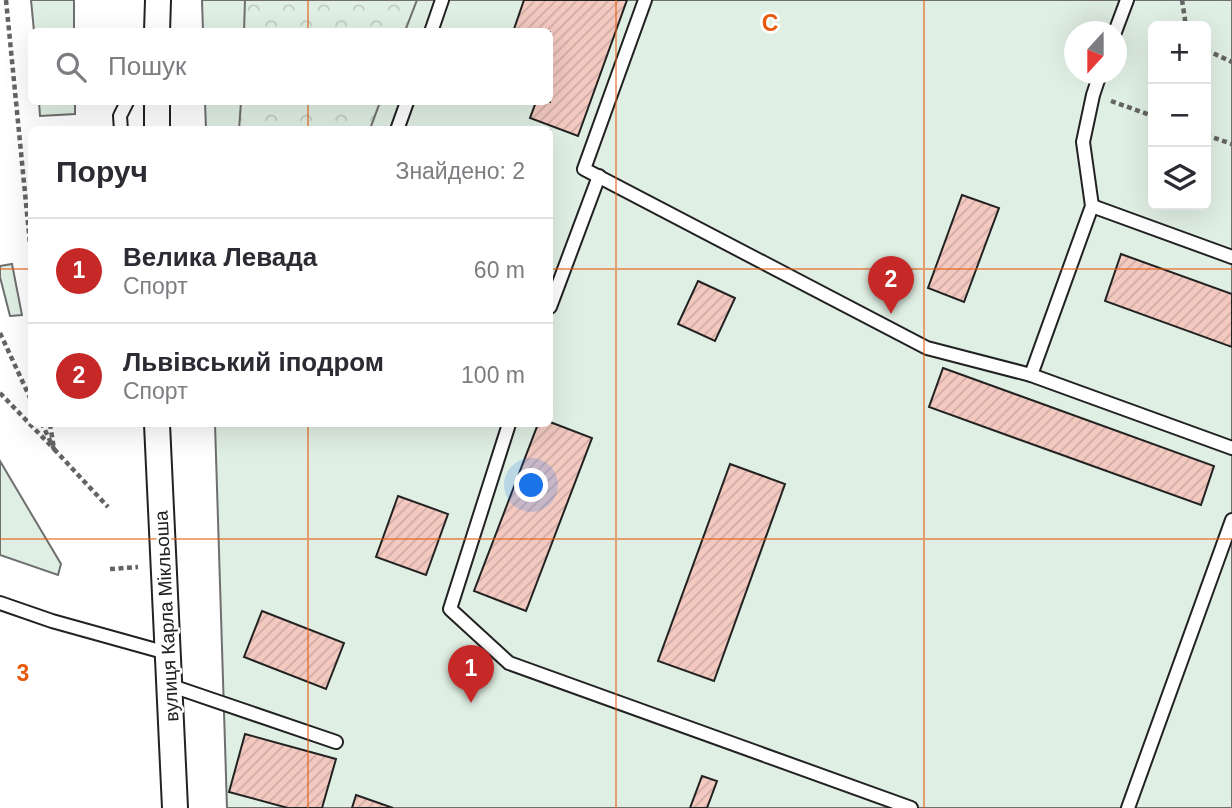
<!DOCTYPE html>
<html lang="uk">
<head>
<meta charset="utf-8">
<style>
  :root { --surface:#fff; --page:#f2f2f3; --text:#2b2b33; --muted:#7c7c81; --line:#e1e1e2; --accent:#c62828 }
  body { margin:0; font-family:Arial,sans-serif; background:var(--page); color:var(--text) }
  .controls { position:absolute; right:21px; top:21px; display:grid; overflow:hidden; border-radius:10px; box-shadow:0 7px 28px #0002 }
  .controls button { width:63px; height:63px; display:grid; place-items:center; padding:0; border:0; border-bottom:2px solid var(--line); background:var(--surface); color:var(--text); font:35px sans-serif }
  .compass { position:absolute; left:1064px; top:21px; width:63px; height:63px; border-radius:50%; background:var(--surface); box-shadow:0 7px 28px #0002; rotate:201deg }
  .you { position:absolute; left:532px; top:486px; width:24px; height:24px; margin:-18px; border:5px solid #fff; border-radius:50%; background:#1a73e8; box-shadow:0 0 0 10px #1a73e833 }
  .badge { display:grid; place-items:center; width:46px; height:46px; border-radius:50%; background:var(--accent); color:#fff; font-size:23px; font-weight:700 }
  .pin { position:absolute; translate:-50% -58px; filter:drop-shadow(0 2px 4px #0008) }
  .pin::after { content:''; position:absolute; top:37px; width:24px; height:21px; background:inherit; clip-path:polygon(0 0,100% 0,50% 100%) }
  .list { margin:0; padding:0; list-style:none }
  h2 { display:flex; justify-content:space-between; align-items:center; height:91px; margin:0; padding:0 28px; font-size:30px }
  h2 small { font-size:23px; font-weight:400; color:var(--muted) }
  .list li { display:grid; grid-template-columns:46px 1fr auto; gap:21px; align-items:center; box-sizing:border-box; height:105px; padding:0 28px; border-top:2px solid var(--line) }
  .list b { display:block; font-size:26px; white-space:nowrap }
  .list p { margin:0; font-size:23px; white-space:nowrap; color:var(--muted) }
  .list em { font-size:23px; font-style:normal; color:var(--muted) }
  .icon { flex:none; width:38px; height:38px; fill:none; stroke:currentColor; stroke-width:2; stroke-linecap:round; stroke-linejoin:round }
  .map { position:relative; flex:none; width:1232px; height:808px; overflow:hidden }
  .search { position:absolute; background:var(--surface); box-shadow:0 7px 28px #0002; left:28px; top:28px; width:525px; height:77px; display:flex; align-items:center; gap:18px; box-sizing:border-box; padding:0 24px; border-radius:10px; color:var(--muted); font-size:26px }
  .panel { position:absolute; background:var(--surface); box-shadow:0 7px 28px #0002; left:28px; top:126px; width:525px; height:301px; border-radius:10px }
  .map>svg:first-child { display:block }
  .green { fill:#e0efe3; stroke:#6f6f6f; stroke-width:2; fill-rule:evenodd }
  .forest { fill:url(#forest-crowns); stroke:#6f6f6f; stroke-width:2 }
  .building { fill:url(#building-hatch); stroke:#222; stroke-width:2 }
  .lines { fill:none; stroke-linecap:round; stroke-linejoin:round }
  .service-casing { stroke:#222; stroke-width:16 }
  .minor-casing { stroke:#222; stroke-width:28 }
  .path { stroke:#646464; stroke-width:4.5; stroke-dasharray:5 3.5; stroke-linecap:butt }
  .service { stroke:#fff; stroke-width:12 }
  .minor { stroke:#fff; stroke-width:24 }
  .grid { fill:none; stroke:#e8590c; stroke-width:2; stroke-opacity:0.55 }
  .labels { text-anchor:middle; stroke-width:5; stroke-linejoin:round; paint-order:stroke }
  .street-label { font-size:19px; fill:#222; stroke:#fff }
  .grid-label { font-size:23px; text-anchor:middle; font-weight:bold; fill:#e8590c; stroke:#fff; stroke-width:5; stroke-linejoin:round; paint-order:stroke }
</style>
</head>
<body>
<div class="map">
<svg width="1232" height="808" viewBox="0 0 1232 808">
  <defs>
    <pattern id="forest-crowns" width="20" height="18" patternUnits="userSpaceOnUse" patternTransform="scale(1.75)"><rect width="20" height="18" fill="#e0efe3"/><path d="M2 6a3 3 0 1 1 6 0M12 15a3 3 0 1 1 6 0" fill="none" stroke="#c0cdc2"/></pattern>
    <pattern id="building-hatch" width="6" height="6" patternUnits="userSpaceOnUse" patternTransform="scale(1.75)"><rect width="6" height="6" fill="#f3c9c0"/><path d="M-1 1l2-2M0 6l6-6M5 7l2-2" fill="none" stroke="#d0aca5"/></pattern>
  </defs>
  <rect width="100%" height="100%" fill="#fff"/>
  <!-- green -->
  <g class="green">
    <path d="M31 0H74V31H34Z"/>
    <path d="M202 0H1232V808H227L215 424H550V130L206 129 205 102H550V32L203 31ZM1153 26H1206V205H1153ZM1074 32H1116V74H1074Z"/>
    <path d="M39 102H75V114L40 116Z"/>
    <path d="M12 264 22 315 10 316 0 277V266Z"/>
    <path d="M0 461 61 564 58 575 0 555Z"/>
  </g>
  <!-- forest -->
  <g class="forest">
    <path d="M245 0H417L405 31 244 32Z"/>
    <path d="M241 102H380L370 129 239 130Z"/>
  </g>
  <!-- building -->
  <g class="building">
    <path d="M524 0H627L578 136 530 118 536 102H550V32H513Z"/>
    <path d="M962 195 999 208 964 302 928 288Z"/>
    <path d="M1121 254 1232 294V347L1105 301Z"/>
    <path d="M698 281 735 298 715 341 678 324Z"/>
    <path d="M943 368 1214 466 1201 505 929 407Z"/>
    <path d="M550 422 592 438 526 611 474 591 538 424Z"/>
    <path d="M730 464 785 484 714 681 658 661Z"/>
    <path d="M398 496 448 514 426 575 376 557Z"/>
    <path d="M262 611 344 643 326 689 244 657Z"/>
    <path d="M245 734 336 759 322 808H288L229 792Z"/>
    <path d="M702 776 717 781 707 808H690Z"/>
    <path d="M356 795 393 808H352Z"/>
  </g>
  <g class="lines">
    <defs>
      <g id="service">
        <path d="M645 0 584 169 927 348 1031 375 1232 448"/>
        <path d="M431 32 442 0"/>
        <path d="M1115 32 1127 0"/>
        <path d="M121 130 120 116 127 102"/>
        <path d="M397 130 407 102"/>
        <path d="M1092 206 1232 257"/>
        <path d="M550 307 599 176"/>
        <path d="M1031 375 1092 206 1083 142 1093 95 1100 74"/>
        <path d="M509 424 450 609 509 663 911 808"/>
        <path d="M0 603 52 621 167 653"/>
        <path d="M169 685 336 742"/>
        <path d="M1128 808 1232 520"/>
      </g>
      <g id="minor">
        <path d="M157 32 158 0"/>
        <path d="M157 102V130"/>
        <path d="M157 424 175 808"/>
      </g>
    </defs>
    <!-- service casing -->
    <use href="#service" class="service-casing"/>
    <!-- minor casing -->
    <use href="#minor" class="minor-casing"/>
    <!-- path -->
    <g class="path">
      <path d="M6 0 32 264"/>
      <path d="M1182 0 1186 26"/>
      <path d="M1206 50 1232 62"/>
      <path d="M1111 101 1153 116"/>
      <path d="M1206 135 1232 144"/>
      <path d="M0 333 32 402"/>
      <path d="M0 393 54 449 42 424"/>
      <path d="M50 424 54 449 108 507"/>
      <path d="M110 569 138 567"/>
    </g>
    <!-- service -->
    <use href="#service" class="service"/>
    <!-- minor -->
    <use href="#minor" class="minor"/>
  </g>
  <!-- grid -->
  <path class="grid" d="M308 0V32M616 0V808M924 0V808M308 102V130M0 269H32M550 269H1232M308 424V808M0 539H1232"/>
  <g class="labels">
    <!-- street labels -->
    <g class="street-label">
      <text transform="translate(166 616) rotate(-93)" y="7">вулиця Карла Мікльоша</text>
    </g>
  </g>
  <g class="grid-label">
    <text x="770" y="31">C</text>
    <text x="23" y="681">3</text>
  </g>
</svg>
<div class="controls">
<button>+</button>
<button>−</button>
<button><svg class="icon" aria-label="layers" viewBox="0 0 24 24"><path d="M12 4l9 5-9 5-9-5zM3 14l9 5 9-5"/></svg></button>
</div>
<svg class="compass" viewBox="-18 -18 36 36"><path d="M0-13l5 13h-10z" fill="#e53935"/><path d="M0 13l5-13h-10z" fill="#7c7c81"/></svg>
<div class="you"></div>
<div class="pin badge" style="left:471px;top:703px">1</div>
<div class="pin badge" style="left:891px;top:314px">2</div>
<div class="search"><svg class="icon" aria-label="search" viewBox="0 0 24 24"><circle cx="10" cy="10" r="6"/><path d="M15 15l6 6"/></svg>Пошук</div>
<section class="panel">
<h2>Поруч<small>Знайдено: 2</small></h2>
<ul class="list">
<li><span class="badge">1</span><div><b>Велика Левада</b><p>Спорт</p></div><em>60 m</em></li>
<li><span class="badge">2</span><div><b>Львівський іподром</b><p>Спорт</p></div><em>100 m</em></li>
</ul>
</section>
</div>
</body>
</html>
